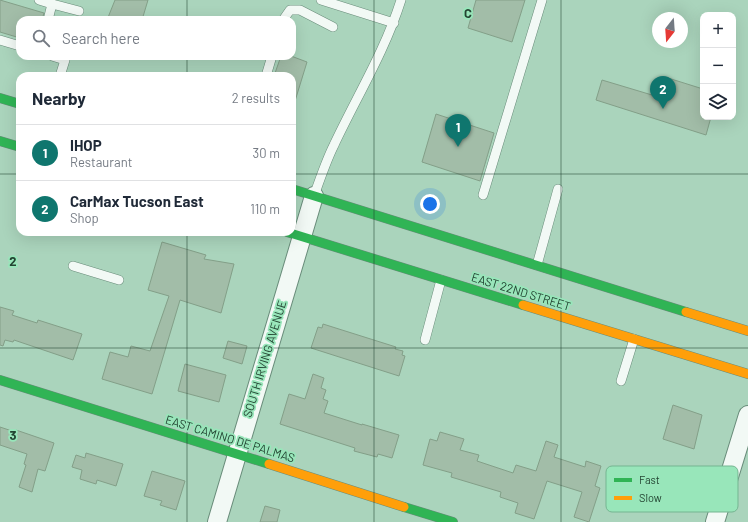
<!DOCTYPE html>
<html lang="en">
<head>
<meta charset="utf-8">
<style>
  :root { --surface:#fff; --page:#f2f2f3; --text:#1f2937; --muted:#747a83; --line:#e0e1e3; --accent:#0f766e }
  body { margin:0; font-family:Barlow,sans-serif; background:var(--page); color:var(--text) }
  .controls { position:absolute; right:12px; top:12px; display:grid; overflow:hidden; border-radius:8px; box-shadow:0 4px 16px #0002 }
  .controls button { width:36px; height:36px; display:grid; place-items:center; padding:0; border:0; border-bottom:1px solid var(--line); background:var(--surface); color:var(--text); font:20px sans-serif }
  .compass { position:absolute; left:652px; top:12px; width:36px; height:36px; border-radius:50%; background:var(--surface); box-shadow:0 4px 16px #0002; rotate:197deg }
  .you { position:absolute; left:430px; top:204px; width:14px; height:14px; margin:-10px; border:3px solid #fff; border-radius:50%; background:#1a73e8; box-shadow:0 0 0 6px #1a73e833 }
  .badge { display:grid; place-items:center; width:26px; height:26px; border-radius:50%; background:var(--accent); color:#fff; font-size:13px; font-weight:700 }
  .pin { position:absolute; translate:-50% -33px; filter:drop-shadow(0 1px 2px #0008) }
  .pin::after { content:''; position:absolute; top:21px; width:14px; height:12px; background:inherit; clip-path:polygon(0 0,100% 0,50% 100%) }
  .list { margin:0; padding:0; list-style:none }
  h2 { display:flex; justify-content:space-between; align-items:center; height:52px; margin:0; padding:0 16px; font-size:17px }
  h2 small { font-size:13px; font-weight:400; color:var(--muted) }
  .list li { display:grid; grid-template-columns:26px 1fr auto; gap:12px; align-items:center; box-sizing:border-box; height:56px; padding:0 16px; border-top:1px solid var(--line) }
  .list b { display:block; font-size:15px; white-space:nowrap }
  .list p { margin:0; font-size:13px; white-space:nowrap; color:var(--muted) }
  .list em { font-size:13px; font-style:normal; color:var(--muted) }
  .icon { flex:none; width:22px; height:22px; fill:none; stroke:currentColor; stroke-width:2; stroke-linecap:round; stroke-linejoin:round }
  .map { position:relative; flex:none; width:748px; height:522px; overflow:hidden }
  .search { position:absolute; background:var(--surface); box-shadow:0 4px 16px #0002; left:16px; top:16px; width:280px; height:44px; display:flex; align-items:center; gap:10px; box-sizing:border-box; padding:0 14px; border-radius:12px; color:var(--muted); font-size:15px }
  .panel { position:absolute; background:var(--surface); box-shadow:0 4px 16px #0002; left:16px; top:72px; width:280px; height:164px; border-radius:12px }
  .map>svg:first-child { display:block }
  .building { fill:#a2bda8; stroke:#839f88 }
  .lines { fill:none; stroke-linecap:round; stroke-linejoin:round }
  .lane-casing { stroke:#698c7a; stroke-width:10 }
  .street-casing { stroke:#698c7a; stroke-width:20 }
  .fast-casing { stroke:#698c7a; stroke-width:10 }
  .slow-casing { stroke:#698c7a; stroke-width:10 }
  .lane { stroke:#f2f9f5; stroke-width:9 }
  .street { stroke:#f2f9f5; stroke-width:18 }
  .fast { stroke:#30b455; stroke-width:9 }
  .slow { stroke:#ff9f0a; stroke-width:9 }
  .grid { fill:none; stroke:#234432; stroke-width:1; stroke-opacity:0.55 }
  .labels { text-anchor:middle; stroke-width:3.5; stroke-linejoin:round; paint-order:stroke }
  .street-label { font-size:12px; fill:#234432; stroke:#98e6ba }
  .key { fill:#98e6ba; stroke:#75b591; stroke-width:1 }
  .key-label { font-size:11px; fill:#234432 }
  .grid-label { font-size:13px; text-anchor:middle; font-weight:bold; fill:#234432; stroke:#98e6ba; stroke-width:3.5; stroke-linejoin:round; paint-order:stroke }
</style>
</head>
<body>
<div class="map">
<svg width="748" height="522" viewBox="0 0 748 522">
  <rect width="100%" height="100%" fill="#aad4bc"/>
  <!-- building -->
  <g class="building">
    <path d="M0 0 44 13 42 20H20V38L0 32Z"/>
    <path d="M115 0H148L142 20H107Z"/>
    <path d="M476 0H525L512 42 468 28Z"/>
    <path d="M281 56H291L307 62 295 101H292V76H274Z"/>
    <path d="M668 78 703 89V117H711L706 135 596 100 602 80 662 98Z"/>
    <path d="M436 114 494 133 480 181 422 162Z"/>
    <path d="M162 242 206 255 204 259 234 264 221 313 180 300 152 394 102 379 110 352 128 357 131 346 150 351 169 296 148 290Z"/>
    <path d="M0 307 14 311 12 315 37 323 38 320 82 334 73 360 14 340 13 342 5 340 3 346 0 345Z"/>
    <path d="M323 324 396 347 395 349 403 351 402 355 405 356 399 376 311 348 318 327 322 328Z"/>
    <path d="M228 341 247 346 242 364 223 358Z"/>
    <path d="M185 364 226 375 219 402 178 391Z"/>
    <path d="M313 374 324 378 321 388 326 390 323 399 328 401 324 413 362 425V424L399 435 392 458 378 454 377 457 354 451 355 448 280 424 289 394 305 399Z"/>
    <path d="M673 405 702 415 694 449 663 439Z"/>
    <path d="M0 427 15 432 16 430 54 443 45 471 38 469 32 492 19 487 26 465 24 464 27 454 0 445Z"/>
    <path d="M440 432 464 439 460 450 479 455 477 461 513 473 516 465 536 471 546 441 558 445 554 457 585 467 586 461 601 466 595 486 600 488 589 522 574 517 582 492 547 481 534 519 515 513 518 503 500 497 501 492 451 477 452 473 423 465 430 439 437 441Z"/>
    <path d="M86 453 123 464 116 486 97 480 96 484 80 479 82 470 72 467 76 455 85 458Z"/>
    <path d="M152 471 185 481 176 510 160 505 162 501 144 496Z"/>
    <path d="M265 506 280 510 277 522H260Z"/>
  </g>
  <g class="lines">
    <defs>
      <g id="lane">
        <path d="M39 0 52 4"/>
        <path d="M321 0 394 23"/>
        <path d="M48 20 52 4 79 11"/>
        <path d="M283 20 290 10H300L333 27"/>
        <path d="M0 40 20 46"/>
        <path d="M52 56 65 60 60 76"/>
        <path d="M266 76 272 56"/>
        <path d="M483 195 542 0"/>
        <path d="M314 196C320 179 326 161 334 145 357 96 385 51 401 0"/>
        <path d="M537 265 558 189"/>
        <path d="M73 266 119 280"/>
        <path d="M425 340 441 280"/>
        <path d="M621 381 634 339"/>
      </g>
      <g id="street">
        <path d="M217 522 314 196"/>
        <path d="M715 522 748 415"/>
      </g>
      <g id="fast">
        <path d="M0 98 20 104"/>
        <path d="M0 141 20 147"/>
        <path d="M292 189 686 312"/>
        <path d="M287 232 523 305"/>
        <path d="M0 380 269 464"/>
        <path d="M404 507 453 522"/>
      </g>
      <g id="slow">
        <path d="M523 305 748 374"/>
        <path d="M686 312 748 331"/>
        <path d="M269 464 404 507"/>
      </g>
    </defs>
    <!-- lane casing -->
    <use href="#lane" class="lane-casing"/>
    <!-- street casing -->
    <use href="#street" class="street-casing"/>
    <!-- fast casing -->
    <use href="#fast" class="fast-casing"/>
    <!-- slow casing -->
    <use href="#slow" class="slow-casing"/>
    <!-- lane -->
    <use href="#lane" class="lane"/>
    <!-- street -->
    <use href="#street" class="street"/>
    <!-- fast -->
    <use href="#fast" class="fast"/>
    <!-- slow -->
    <use href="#slow" class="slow"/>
  </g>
  <!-- grid -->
  <path class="grid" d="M187 0V20M374 0V522M561 0V522M187 56V76M0 174H20M292 174H748M187 232V522M0 348H748"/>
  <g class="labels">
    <!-- street labels -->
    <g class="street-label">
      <text transform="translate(521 292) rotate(17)" y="4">EAST 22ND STREET</text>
      <text transform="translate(265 359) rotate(-73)" y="4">SOUTH IRVING AVENUE</text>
      <text transform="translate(230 439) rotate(17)" y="4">EAST CAMINO DE PALMAS</text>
    </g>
  </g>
  <!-- legend -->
  <rect x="606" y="466" width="132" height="46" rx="6" class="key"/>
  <rect x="614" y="478" width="18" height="4" fill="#30b455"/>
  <rect x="614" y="496" width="18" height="4" fill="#ff9f0a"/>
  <g class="key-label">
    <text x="639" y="484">Fast</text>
    <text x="639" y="502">Slow</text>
  </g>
  <g class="grid-label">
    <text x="468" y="18">C</text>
    <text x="13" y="266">2</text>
    <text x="13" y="440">3</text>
  </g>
</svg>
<div class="controls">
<button>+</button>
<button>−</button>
<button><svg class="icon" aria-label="layers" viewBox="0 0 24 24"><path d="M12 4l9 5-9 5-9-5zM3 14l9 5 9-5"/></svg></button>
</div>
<svg class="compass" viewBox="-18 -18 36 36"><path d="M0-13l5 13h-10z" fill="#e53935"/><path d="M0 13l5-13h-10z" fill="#747a83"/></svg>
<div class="you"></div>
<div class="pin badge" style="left:458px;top:147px">1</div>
<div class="pin badge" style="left:663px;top:109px">2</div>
<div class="search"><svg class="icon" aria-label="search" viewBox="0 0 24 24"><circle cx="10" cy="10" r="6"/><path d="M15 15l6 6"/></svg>Search here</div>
<section class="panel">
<h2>Nearby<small>2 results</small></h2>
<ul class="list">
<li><span class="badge">1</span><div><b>IHOP</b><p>Restaurant</p></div><em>30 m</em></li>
<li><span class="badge">2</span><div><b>CarMax Tucson East</b><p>Shop</p></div><em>110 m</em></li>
</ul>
</section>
</div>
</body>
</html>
